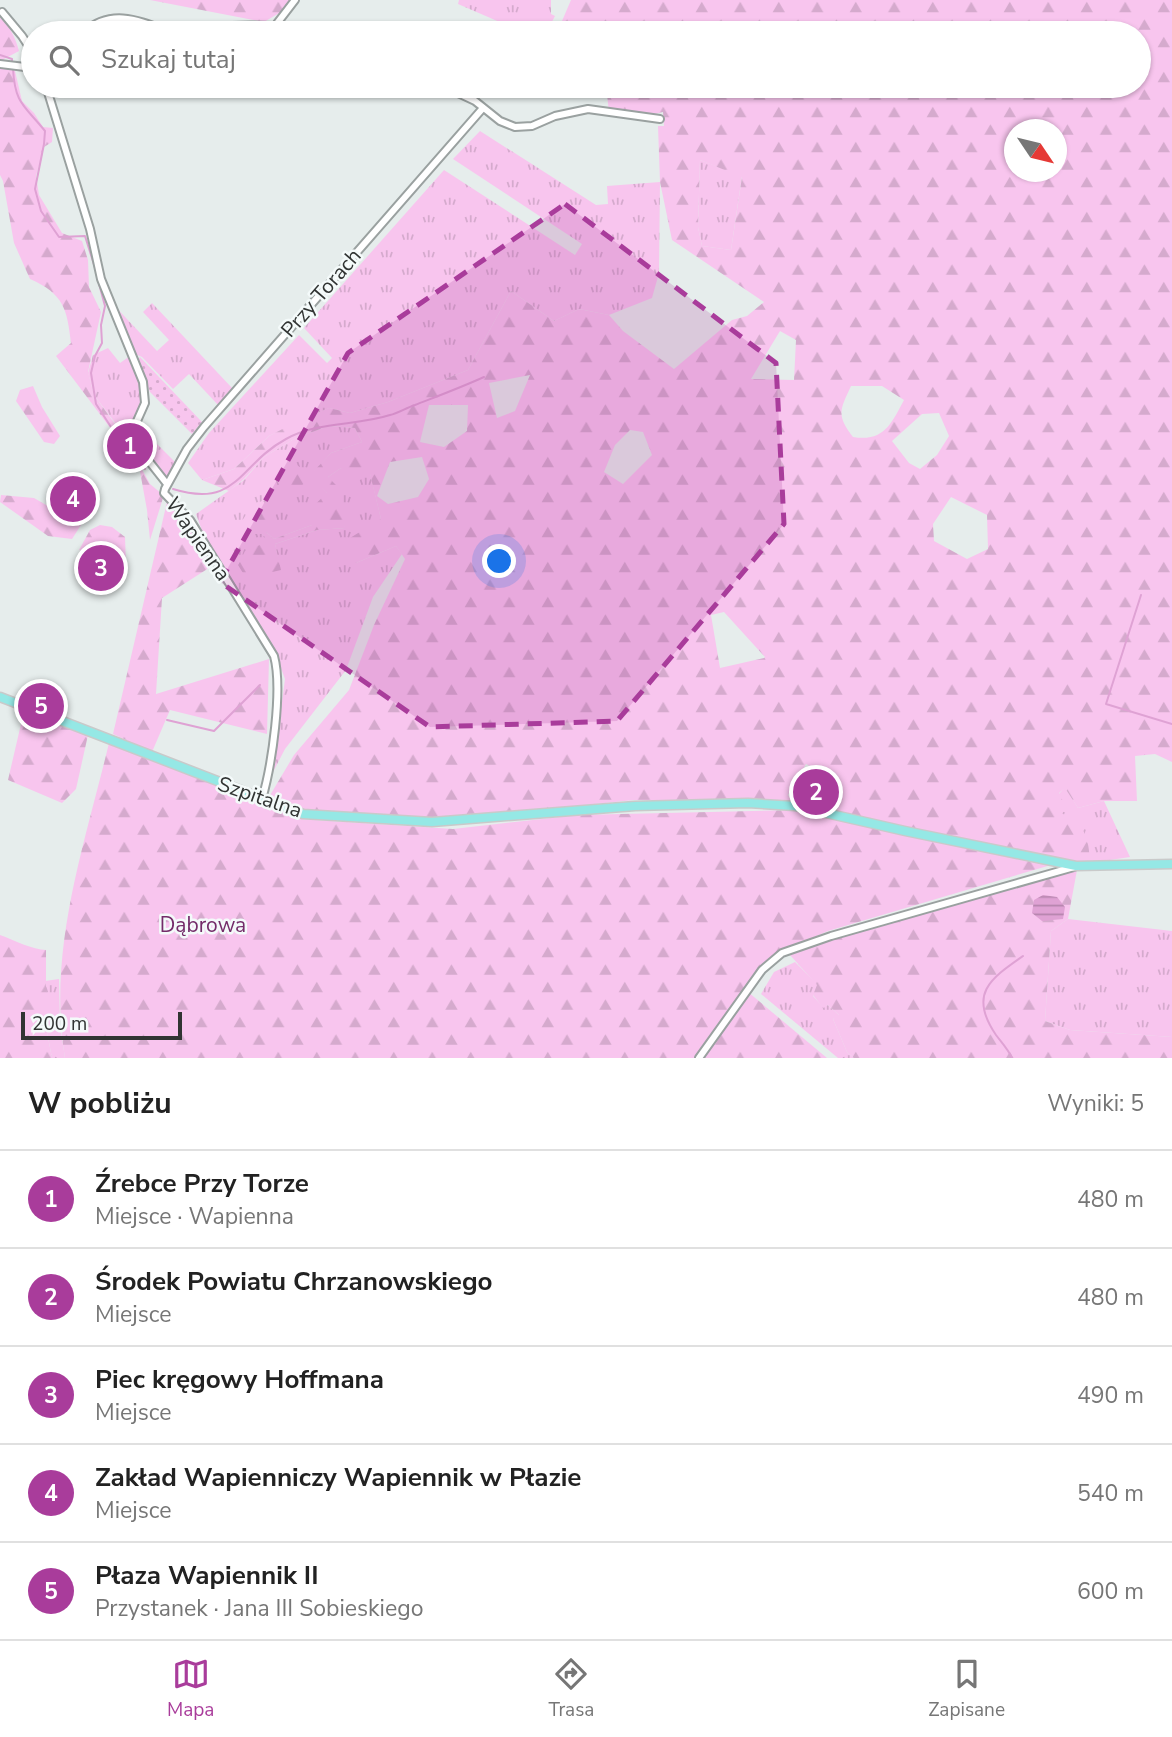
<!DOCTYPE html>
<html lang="pl">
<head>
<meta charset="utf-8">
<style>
  :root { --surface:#fff; --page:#f6f6f6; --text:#222; --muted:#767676; --line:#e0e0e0; --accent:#a93c9b }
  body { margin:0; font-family:"Nunito Sans",sans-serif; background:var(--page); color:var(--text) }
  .compass { position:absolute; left:1004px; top:119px; width:63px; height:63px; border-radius:50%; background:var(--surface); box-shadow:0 2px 5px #0004; rotate:125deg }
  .scale { position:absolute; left:21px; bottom:18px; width:161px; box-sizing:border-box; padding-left:7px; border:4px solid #313433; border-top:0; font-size:19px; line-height:24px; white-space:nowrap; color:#313433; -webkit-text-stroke:5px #f4fafa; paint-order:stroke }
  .you { position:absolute; left:500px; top:562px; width:24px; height:24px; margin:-18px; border:5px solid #fff; border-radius:50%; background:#1a73e8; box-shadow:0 0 0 10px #1a73e833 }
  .badge { display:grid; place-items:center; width:46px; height:46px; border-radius:50%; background:var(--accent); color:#fff; font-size:23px; font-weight:700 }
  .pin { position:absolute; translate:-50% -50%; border:4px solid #fff; box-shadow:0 2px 7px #0006 }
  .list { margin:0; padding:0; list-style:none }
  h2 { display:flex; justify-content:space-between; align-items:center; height:91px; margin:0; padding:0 28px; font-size:30px }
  h2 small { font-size:23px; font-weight:400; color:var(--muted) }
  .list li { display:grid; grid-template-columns:46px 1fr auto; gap:21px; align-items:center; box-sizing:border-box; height:98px; padding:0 28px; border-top:2px solid var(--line) }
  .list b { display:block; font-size:26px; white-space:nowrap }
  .list p { margin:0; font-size:23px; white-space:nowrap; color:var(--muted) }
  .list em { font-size:23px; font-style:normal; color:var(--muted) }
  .icon { flex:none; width:38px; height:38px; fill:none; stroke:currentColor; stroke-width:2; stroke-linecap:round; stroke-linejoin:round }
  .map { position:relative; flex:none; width:1172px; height:1058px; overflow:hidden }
  .search { position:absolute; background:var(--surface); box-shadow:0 2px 5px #0004; left:21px; right:21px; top:21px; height:77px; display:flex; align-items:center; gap:18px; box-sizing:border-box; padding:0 24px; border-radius:38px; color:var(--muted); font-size:26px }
  .sheet { height:581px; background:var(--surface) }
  nav { display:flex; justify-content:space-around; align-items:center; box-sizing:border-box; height:98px; border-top:2px solid var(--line); background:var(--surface); font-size:19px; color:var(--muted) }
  nav a { display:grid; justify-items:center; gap:4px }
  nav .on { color:var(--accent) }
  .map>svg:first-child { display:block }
  .grass { fill:url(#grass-tufts) }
  .forest { fill:url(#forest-firs); fill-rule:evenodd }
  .park { fill:url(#park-dots) }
  .water { fill:url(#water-rules) }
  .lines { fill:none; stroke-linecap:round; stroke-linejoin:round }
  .stream { stroke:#dfa2d4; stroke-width:2 }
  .minor-casing { stroke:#9aa1a0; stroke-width:10 }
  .major-casing { stroke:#c9caca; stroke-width:11 }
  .minor { stroke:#fff; stroke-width:6 }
  .major { stroke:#95e8e5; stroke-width:8 }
  .marked { fill:#a93c9b; fill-opacity:0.2; stroke:#a93c9b; stroke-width:5; stroke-dasharray:14 9; stroke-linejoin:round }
  .labels { text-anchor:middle; stroke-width:5; stroke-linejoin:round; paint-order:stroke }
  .street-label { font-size:21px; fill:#313433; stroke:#f4fafa }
  .park-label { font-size:21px; fill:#742c6a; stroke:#f4fafa }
</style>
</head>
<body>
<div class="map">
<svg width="1172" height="1058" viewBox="0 0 1172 1058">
  <defs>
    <pattern id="grass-tufts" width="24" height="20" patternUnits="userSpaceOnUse" patternTransform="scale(1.75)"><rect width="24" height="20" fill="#f8c5ee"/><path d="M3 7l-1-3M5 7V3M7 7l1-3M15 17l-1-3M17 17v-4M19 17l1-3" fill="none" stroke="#d5aacd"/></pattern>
    <pattern id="forest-firs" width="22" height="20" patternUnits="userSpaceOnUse" patternTransform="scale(1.75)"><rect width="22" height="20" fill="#f8c5ee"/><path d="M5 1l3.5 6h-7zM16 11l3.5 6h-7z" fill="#d5aacd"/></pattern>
    <pattern id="park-dots" width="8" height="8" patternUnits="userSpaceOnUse" patternTransform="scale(1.75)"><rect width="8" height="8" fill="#f8c5ee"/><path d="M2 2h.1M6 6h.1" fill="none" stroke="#d5aacd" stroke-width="1.8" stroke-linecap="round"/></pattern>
    <pattern id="water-rules" width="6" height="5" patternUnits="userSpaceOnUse" patternTransform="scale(1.75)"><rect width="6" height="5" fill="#dfa2d4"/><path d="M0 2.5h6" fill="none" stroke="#b585ad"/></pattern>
  </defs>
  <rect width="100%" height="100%" fill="#e6edec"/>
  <!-- grass -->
  <g class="grass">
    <path d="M459 0H551V14L555 16 546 33H525L458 4Z"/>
    <path d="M480 131 596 205 608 204 607 186 660 182 659 273 652 298 609 315 579 309 554 321 511 291 468 370 388 402 350 413 329 408 269 436 234 469 202 480 188 463 209 433 299 335 327 363 332 358 304 328 444 170 575 255 582 244 453 159Z"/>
    <path d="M700 160 742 176 731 250 702 246 698 227Z"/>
    <path d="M111 302 157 351 169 340 143 312 152 303 233 389 219 406 189 374 173 389 142 357 135 354Z"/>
    <path d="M108 348 120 363 130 356C135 368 143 381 143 394 144 417 125 416 134 448L94 395 88 373 93 355Z"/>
    <path d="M328 426 355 428 362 442 331 453 311 475 328 494 312 525 274 539 266 532 262 534 270 541 280 570 275 544 317 530 345 528 328 477 341 468 370 473 381 519 356 563 396 546 402 554 373 597 346 670 285 749 273 772 285 679 274 649 204 536 196 514 244 480 264 457 294 439Z"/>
    <path d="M155 442 176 463 167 480 144 453Z"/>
    <path d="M1065 787 1078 808 1104 801 1130 857 1090 863 1060 812 1059 794Z"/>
    <path d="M1068 919 1172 931V1037L1070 1030 1045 1021 1051 931Z"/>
    <path d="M795 962 818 985 813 996 823 1007 828 1005 840 1016 833 1019 847 1052 854 1058H838L761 994 774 972Z"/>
    <path d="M59 979 60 1025 65 1058H52L46 1027 45 981Z"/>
  </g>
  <!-- forest -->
  <g class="forest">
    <path d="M150 0H291L281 12 264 22Z"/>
    <path d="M571 0H1172V762L1155 754 1135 756 1137 801H1104L1078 808 1065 788 1059 793 1067 810 1061 813C1085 823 1089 838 1090 863H1080L824 809 838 781 806 764 788 795 793 802 634 800 451 819 303 811 269 797 294 755 349 690 374 625 405 559 396 546 356 563 350 549V538L381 519 370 474 356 482 341 468 328 477 342 491 345 528 317 530 275 544 281 570 246 578 238 565 245 551 269 541 262 534H252L242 521 252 505 262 501 276 514 266 532 274 539 312 525 306 513 327 493 313 479 284 495 276 478 295 464 311 474 331 453 362 442 355 428 328 426 294 439 264 457 244 479 229 491 202 480 234 469 269 436 298 421 329 408 350 413 388 402 468 370 511 291 554 321 579 309 609 315 623 331 674 369 732 320 747 316 764 302 672 240 660 182 658 126H664L663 112 650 115 609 112 606 86H1139V33H592L578 24 559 28ZM1014 130H1056V172H1014ZM700 160 742 177 731 250 702 246 698 227ZM780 331 796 340 794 380 751 379ZM530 375 515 411 497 418 489 383ZM851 386H882L904 400C891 424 884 442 853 437 836 415 840 410 851 386ZM429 405H468L467 431 444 447 420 442ZM939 413 949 436 937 455 920 469 909 463 892 441 922 414ZM630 430 643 432 652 455 623 484 604 472 615 445ZM422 457 429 479 418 497 388 504 377 496 390 462ZM951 497 987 515 988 549 967 559 934 541 933 524ZM724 612 765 657 764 658 720 668 711 615Z"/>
    <path d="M0 18C10 26 16 39 19 51L4 59 2 66 15 71 22 101 34 113 43 127 53 128 52 142 44 147 36 176 39 195 62 233 82 241 88 260 89 287 101 312 88 372 94 395 123 435 150 484 162 494 163 498 150 540 147 510 139 466 56 356 71 343C67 309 64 294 30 279L14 243 3 181 0 175Z"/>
    <path d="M33 386 42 407 60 436 54 444 44 442 16 401 20 390Z"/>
    <path d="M1 495 34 498 81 525 72 539 48 536 0 502Z"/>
    <path d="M167 502 189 528 212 566 162 598 156 694 269 659 267 734 170 710 152 752 113 734Z"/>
    <path d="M100 525 112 527 125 537 126 564 79 550 90 530Z"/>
    <path d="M41 716 88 735 76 789 62 803 8 780 21 724 36 728Z"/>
    <path d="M109 743 301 819 453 829 578 815 792 810 1051 865 828 931 782 951 760 969 696 1058H65C47 951 84 847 109 743Z"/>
    <path d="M1077 870 1068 919 1051 931 1045 1021 1070 1030 1172 1037V1058H854L847 1052 833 1019 839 1015 828 1005 823 1008 813 995 817 985 790 955 833 938Z"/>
    <path d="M0 935C14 940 33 950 46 950V1027L52 1058H0Z"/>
    <path d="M748 992 827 1058H702Z"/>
  </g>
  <!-- park -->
  <path class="park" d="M140 357 202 422 192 434 150 392 138 360Z"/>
  <!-- water -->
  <path class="water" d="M1043 895 1057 897 1065 907 1063 919 1042 921 1032 913 1034 900Z"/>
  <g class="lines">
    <!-- stream -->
    <g class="stream">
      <path d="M0 55 12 59V63"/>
      <path d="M13 69C15 104 24 105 45 131L44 144 35 189 41 211 59 237 85 236 97 274"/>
      <path d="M98 280 105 306 101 325 102 343 95 356 91 373 96 404 113 430 145 469"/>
      <path d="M173 489C238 509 238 465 286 439 319 421 356 426 390 415 398 413 406 408 415 405 438 396 462 387 484 377"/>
      <path d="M1141 595 1106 704 1172 724"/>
      <path d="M167 720 214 731 260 685"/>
      <path d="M225 789 256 802"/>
      <path d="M263 804 274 809"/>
      <path d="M1012 1058C1008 1049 1002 1043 996 1035 968 994 990 979 1023 956"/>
    </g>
    <defs>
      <g id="minor">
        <path d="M2 12 22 36 33 53"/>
        <path d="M275 26 295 0"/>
        <path d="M83 33C112 7 140 21 172 33"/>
        <path d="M185 33C226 22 283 24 324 33"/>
        <path d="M0 64 33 68"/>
        <path d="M46 86 90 229 101 279 143 382 145 403 133 430V441L167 484"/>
        <path d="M443 86 475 101 500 121 515 127 532 126 555 116 588 109 660 119"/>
        <path d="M262 799C272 765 283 689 274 656L190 520 164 493 165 489 187 449 204 427 483 108"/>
        <path d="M699 1058 762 970 782 953 831 936 1074 867"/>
      </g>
      <path id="major" d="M0 697 303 814 432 822 635 806 748 803 795 806 905 831 1076 866 1172 864"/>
    </defs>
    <!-- minor casing -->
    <use href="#minor" class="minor-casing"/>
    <!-- major casing -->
    <use href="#major" class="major-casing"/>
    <!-- minor -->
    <use href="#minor" class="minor"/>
    <!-- major -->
    <use href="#major" class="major"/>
  </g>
  <!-- marked area -->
  <path class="marked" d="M565 204 776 363 784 524 617 721 430 727 220 582 348 353Z"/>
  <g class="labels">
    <!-- street labels -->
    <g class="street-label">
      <text transform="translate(321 293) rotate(-49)" y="7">Przy Torach</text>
      <text transform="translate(198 539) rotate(55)" y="7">Wapienna</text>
      <text transform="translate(260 797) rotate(19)" y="7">Szpitalna</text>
    </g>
    <!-- park labels -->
    <g class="park-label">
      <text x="203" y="932">Dąbrowa</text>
    </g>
  </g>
</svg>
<svg class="compass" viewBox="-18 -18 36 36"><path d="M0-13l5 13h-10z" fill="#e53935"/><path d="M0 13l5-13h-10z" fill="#767676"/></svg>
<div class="scale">200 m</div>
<div class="you"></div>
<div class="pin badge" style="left:130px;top:446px">1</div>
<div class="pin badge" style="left:816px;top:792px">2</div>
<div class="pin badge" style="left:101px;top:568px">3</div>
<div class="pin badge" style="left:73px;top:499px">4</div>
<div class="pin badge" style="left:41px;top:706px">5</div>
<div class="search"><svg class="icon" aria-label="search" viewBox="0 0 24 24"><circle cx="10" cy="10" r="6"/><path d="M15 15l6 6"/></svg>Szukaj tutaj</div>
</div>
<section class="sheet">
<h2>W pobliżu<small>Wyniki: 5</small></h2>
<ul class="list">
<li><span class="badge">1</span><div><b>Źrebce Przy Torze</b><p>Miejsce · Wapienna</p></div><em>480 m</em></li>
<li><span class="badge">2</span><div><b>Środek Powiatu Chrzanowskiego</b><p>Miejsce</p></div><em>480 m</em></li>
<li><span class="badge">3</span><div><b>Piec kręgowy Hoffmana</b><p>Miejsce</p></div><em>490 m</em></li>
<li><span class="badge">4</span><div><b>Zakład Wapienniczy Wapiennik w Płazie</b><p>Miejsce</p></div><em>540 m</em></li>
<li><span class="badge">5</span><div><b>Płaza Wapiennik II</b><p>Przystanek · Jana III Sobieskiego</p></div><em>600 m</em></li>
</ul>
</section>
<nav>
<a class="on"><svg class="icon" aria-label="map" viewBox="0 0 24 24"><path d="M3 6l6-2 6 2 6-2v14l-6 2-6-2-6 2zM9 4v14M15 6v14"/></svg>Mapa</a>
<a><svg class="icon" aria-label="directions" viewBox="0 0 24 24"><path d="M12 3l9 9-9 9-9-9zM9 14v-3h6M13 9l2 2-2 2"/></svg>Trasa</a>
<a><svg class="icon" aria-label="saved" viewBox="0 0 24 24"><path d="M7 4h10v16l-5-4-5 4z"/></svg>Zapisane</a>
</nav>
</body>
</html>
